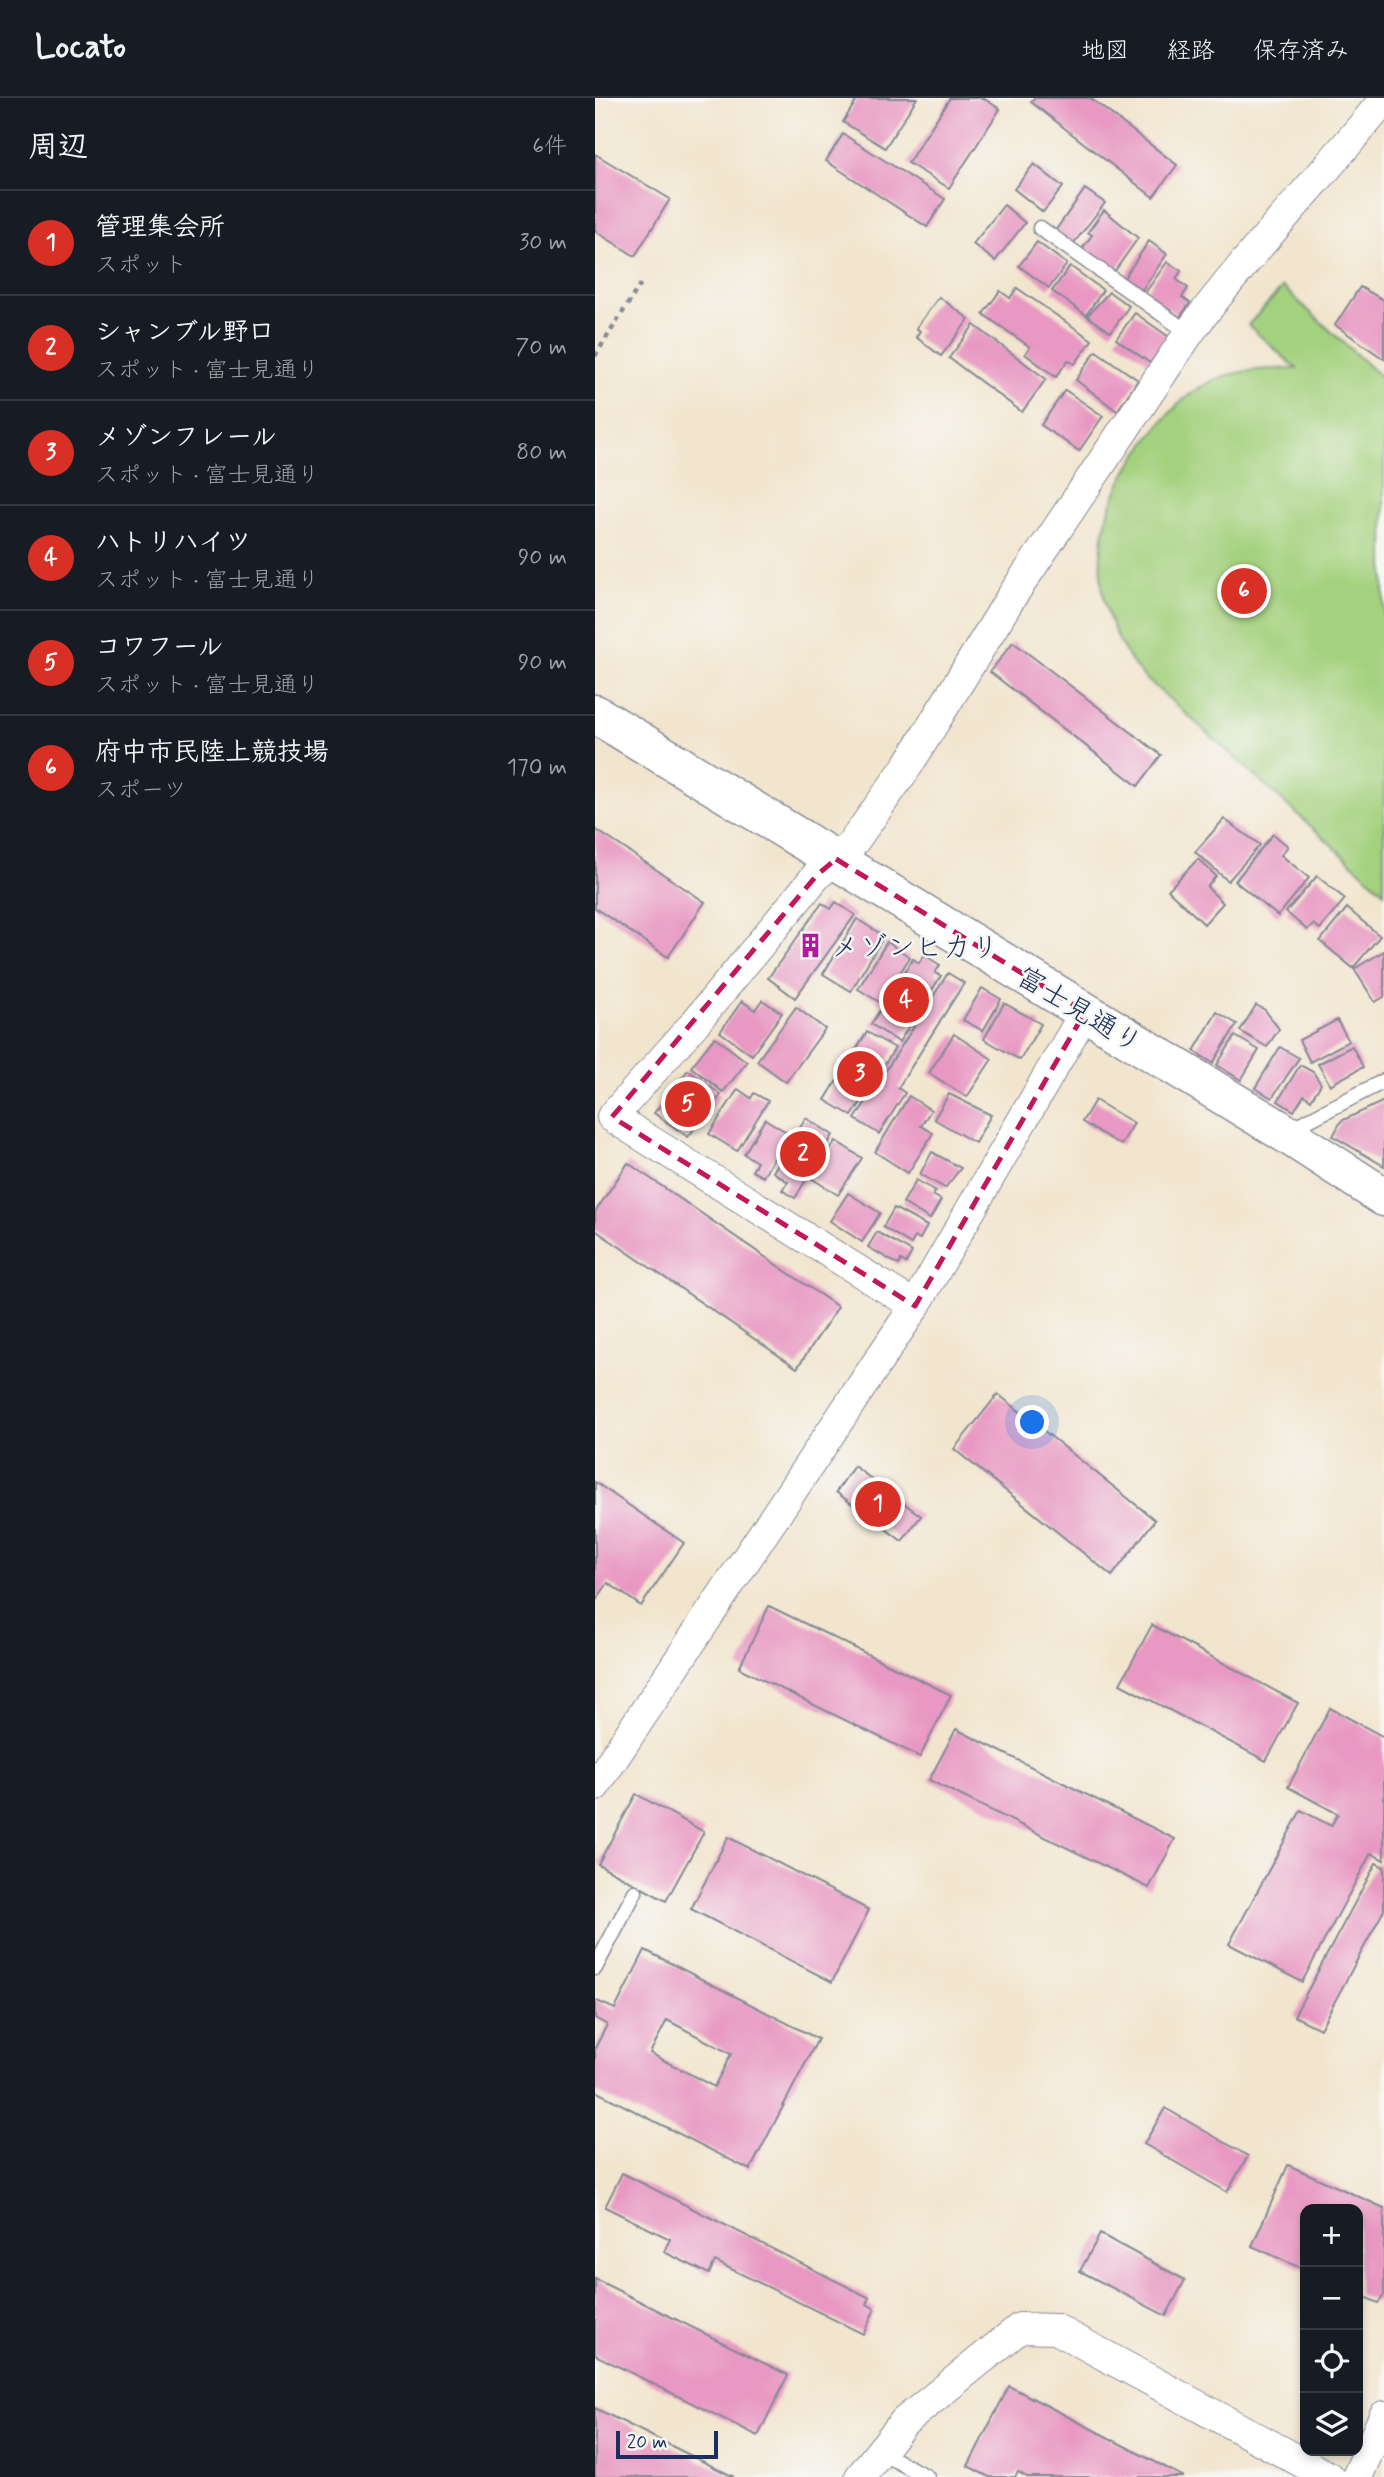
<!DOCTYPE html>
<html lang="ja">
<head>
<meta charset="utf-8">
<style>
  :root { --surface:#171b24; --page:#242831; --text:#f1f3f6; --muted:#9ea1a6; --line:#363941; --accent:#d93025 }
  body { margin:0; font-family:Mynerve,"Klee One",sans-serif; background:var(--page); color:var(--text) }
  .controls { position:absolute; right:21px; bottom:21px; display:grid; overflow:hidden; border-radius:14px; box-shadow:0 4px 10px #0003 }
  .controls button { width:63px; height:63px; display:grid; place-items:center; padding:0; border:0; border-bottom:2px solid var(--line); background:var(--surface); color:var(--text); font:35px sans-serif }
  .scale { position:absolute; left:21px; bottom:18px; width:102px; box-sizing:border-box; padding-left:7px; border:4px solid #1b2f5e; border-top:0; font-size:19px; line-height:24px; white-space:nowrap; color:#1b2f5e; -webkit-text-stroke:5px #f6f6f2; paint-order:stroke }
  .you { position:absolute; left:438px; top:1325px; width:24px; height:24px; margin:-18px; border:5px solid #fff; border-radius:50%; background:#1a73e8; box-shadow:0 0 0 10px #1a73e833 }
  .badge { display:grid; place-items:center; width:46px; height:46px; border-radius:50%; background:var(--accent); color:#fff; font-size:23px; font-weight:700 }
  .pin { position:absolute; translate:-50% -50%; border:4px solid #fff; box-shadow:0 2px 7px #0006 }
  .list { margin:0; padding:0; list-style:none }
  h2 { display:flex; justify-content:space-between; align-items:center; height:91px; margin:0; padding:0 28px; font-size:30px }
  h2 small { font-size:23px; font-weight:400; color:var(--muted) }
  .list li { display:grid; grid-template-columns:46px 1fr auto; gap:21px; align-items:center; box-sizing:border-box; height:105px; padding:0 28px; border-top:2px solid var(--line) }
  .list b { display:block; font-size:26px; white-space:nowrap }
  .list p { margin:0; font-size:23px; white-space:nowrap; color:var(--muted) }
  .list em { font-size:23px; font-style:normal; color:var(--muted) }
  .icon { flex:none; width:38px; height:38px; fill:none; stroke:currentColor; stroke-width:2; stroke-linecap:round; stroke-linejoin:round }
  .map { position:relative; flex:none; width:789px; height:2379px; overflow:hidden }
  header { display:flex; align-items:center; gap:42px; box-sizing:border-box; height:98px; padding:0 35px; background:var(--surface); border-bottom:2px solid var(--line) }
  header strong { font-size:33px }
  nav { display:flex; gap:38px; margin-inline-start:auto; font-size:24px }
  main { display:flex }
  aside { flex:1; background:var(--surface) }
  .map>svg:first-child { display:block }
  .pitch { fill:#a4d17e; stroke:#60806e; stroke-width:2 }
  .building { fill:#e898c2; fill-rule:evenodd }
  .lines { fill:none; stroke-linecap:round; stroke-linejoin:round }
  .lane-casing { stroke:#868a96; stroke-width:17 }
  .street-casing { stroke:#868a96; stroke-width:32 }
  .secondary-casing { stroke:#868a96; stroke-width:41 }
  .path { stroke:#868a96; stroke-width:4.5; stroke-dasharray:5 5; stroke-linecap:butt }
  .lane { stroke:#fff; stroke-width:14 }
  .street { stroke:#fff; stroke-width:30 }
  .secondary { stroke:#fff; stroke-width:38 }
  .marked { fill:none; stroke:#c2185b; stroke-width:5; stroke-dasharray:14 9; stroke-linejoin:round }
  .labels { text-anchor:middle; stroke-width:5; stroke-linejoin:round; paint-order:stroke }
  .poi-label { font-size:28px; fill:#1b2f5e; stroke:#f6f6f2; text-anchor:start }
  .street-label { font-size:28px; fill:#1b2f5e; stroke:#f6f6f2 }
</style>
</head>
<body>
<header>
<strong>Locato</strong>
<nav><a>地図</a><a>経路</a><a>保存済み</a></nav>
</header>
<main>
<aside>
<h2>周辺<small>6件</small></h2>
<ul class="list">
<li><span class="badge">1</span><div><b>管理集会所</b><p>スポット</p></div><em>30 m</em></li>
<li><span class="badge">2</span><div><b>シャンブル野口</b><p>スポット · 富士見通り</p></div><em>70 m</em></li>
<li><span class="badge">3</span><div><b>メゾンフレール</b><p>スポット · 富士見通り</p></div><em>80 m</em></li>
<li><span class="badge">4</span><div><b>ハトリハイツ</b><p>スポット · 富士見通り</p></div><em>90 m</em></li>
<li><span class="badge">5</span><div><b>コワフール</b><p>スポット · 富士見通り</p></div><em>90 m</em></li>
<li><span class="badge">6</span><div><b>府中市民陸上競技場</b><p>スポーツ</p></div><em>170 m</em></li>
</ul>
</aside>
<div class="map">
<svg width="789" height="2379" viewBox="0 0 789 2379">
  <rect width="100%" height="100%" fill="#f6f6f2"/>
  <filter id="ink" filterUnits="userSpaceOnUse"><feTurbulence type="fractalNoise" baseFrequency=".0143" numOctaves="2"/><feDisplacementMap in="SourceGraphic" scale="14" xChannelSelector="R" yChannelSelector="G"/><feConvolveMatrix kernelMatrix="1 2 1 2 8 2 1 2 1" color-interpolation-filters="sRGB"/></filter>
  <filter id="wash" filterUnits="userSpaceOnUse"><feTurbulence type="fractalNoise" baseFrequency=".00686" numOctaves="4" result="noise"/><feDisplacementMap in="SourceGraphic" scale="28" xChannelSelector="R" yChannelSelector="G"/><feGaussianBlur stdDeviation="1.57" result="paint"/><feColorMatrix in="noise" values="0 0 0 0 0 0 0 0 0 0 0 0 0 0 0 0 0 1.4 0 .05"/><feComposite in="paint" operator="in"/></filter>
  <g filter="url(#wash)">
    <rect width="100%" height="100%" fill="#f2e5ce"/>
    <!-- pitch -->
    <path class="pitch" d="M688 189 789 282V794C739 749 689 704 639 659 617 639 595 619 572 599 563 590 549 581 541 570 490 500 496 419 547 350 594 285 622 269 702 271L653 227Z"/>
    <g id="blocks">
      <!-- building -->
      <g class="building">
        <path d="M263 0H322L290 50 248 24Z"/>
        <path d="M355 0H388L405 11 354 90 313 65Z"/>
        <path d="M440 0H495L582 67 558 99 436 4Z"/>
        <path d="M248 36 350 101 332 129 231 63Z"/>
        <path d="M0 56 75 101 40 158 0 133Z"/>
        <path d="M439 66 468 89 448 114 419 91Z"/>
        <path d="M490 91 510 105 478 146 460 133Z"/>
        <path d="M409 107 430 125 400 163 378 146Z"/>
        <path d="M509 112 543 140 519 174 487 151 497 137 493 134Z"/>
        <path d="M554 143 572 156 547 192 529 180Z"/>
        <path d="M442 144 472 166 454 190 424 168Z"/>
        <path d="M572 164 586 173 581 181 593 190 587 199 595 205 585 219 550 195Z"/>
        <path d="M475 168 508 192 491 217 457 193Z"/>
        <path d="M765 189 789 202V261L740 227Z"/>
        <path d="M422 190 497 242 480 266 473 262 461 279 430 256 435 249 388 216 405 193 415 200Z"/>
        <path d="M514 194 534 208 516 234 492 218Z"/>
        <path d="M344 199 374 221 346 258 321 239 325 233 321 230Z"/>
        <path d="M540 215 574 239 555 265 521 241Z"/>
        <path d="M379 227 451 281 427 314 354 260Z"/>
        <path d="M501 253 543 282 522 313 481 282Z"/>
        <path d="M470 292 508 318 484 353 446 327Z"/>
        <path d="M418 544 566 657 543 688 395 574Z"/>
        <path d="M629 721 665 747 633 783 600 754Z"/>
        <path d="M0 731 110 804 73 859 0 810Z"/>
        <path d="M678 736 693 748 686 757 714 780 683 818 640 783Z"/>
        <path d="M603 761 621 778 612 789 628 805 609 826 573 792Z"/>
        <path d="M722 778 750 801 725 831 718 826 712 832 691 814Z"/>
        <path d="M241 804 260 817 200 900 173 880 227 805 236 811Z"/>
        <path d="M752 810 785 838 758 870 725 843Z"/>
        <path d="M262 821 289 838 256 893 228 876Z"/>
        <path d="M292 844 315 859 286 905 263 891Z"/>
        <path d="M789 853V899L780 904 759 871Z"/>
        <path d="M329 857 345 867 340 875 346 878 304 944 276 926 318 861 324 865Z"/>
        <path d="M353 875 369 885 303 990 310 995 284 1036 260 1021Z"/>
        <path d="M387 890 406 901 388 933 368 922Z"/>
        <path d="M167 902 187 915 157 957 125 934 147 903 160 912Z"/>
        <path d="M409 905 446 926 425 962 389 941Z"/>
        <path d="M661 907 670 912 684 931 672 949 645 933Z"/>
        <path d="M201 909 230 931 191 984 162 963Z"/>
        <path d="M622 914 642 926 618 965 599 953Z"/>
        <path d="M742 922 754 943 715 964 704 942Z"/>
        <path d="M272 934 300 950 257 1018 230 1002Z"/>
        <path d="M359 936 397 961 372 999 334 975Z"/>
        <path d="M640 938 664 952 646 982 622 967Z"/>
        <path d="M120 939 152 964 128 994 96 969Z"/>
        <path d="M757 948 768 969 735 987 723 966Z"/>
        <path d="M685 949 704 960 677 1000 660 990Z"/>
        <path d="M705 967 718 974 726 986 716 1002 709 997 699 1013 683 1003Z"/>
        <path d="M93 972 126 997 93 1039 59 1015Z"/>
        <path d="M143 991 156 1000 159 995 173 1003 142 1053 114 1036Z"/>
        <path d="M354 996 396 1017 380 1045 339 1021Z"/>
        <path d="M314 998 336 1012 326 1028 338 1035 313 1075 280 1054Z"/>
        <path d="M500 1002 539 1025 526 1047 487 1024Z"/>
        <path d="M789 1003V1068L738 1038 746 1023Z"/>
        <path d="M211 1020 238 1037 200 1100 187 1092 193 1084 178 1074Z"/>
        <path d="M170 1021 193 1035 168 1079 157 1073 162 1064 149 1056Z"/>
        <path d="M241 1043 267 1060 243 1097 216 1080Z"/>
        <path d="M337 1054 366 1070 350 1090 325 1076Z"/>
        <path d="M33 1065 243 1209 202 1270 0 1132V1114Z"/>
        <path d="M321 1082 341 1093 338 1097 346 1102 335 1121 308 1105Z"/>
        <path d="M253 1095 285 1115 267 1144 235 1123Z"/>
        <path d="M299 1110 332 1128 325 1141 320 1139 316 1146 288 1129Z"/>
        <path d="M282 1134 317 1154 311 1165 306 1162 304 1167 273 1149Z"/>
        <path d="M403 1296 560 1422 517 1478 359 1351Z"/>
        <path d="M259 1368 326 1418 307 1443 241 1394Z"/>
        <path d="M0 1384 89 1445 46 1508 13 1485 0 1504Z"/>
        <path d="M174 1508 356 1597 325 1659 144 1570Z"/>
        <path d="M557 1527 703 1605 671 1663 525 1586Z"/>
        <path d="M735 1610 789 1639V1762L776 1755 707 1884 634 1846 706 1712 736 1728 743 1716 693 1689Z"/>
        <path d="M361 1631 580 1741 554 1790 334 1682Z"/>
        <path d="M41 1696 109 1734 71 1803 3 1766Z"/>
        <path d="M133 1739 274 1812 237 1884 96 1811Z"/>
        <path d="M781 1765 789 1769V1812L725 1931 699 1918Z"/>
        <path d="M50 1852 223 1941 155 2072 0 1993V1950L12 1927 0 1920V1902L20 1911ZM72 1922 136 1956 119 1989 55 1955Z"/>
        <path d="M570 2010 653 2058 632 2094 549 2046Z"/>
        <path d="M693 2067 789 2110V2197L783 2205 763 2196V2111H710V2172L657 2148Z"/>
        <path d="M27 2075 275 2200 272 2206 280 2211 268 2236 120 2163 114 2176 69 2154 75 2141 10 2109Z"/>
        <path d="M505 2136 590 2182 571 2218 485 2173Z"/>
        <path d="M0 2181 193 2277 163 2338 0 2257Z"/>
        <path d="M414 2288 589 2379H432L423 2374 420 2379H394L373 2368Z"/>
        <path d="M0 2310 139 2379H0Z"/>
      </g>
    </g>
  </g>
  <g filter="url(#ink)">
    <use href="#blocks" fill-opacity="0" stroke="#868a96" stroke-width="2"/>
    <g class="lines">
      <defs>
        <g id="lane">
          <path d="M445 130 594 235"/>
          <path d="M694 1032 789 983"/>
          <path d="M0 1870 40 1794"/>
          <path d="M285 2354 332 2379"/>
        </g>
        <g id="street">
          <path d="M320 1208 17 1019 100 925 222 777 257 746 313 667 415 501 594 235C654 154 725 81 789 2"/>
          <path d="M0 1688 320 1208 490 914"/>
          <path d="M265 2379 309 2324 425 2230 461 2231 734 2379"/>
          <path d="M762 2379 789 2318"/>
        </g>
        <path id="secondary" d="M0 616 690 1035 789 1099"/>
      </defs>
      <!-- lane casing -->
      <use href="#lane" class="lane-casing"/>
      <!-- street casing -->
      <use href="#street" class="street-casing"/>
      <!-- secondary casing -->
      <use href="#secondary" class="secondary-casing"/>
      <!-- path -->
      <path class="path" d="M0 258 48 182"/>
      <!-- lane -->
      <use href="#lane" class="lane"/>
      <!-- street -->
      <use href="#street" class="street"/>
      <!-- secondary -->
      <use href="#secondary" class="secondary"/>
    </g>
  </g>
  <!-- marked area -->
  <path class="marked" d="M241 761 490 914 320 1208 17 1019 222 777Z"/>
  <!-- icons -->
  <defs>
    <symbol id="building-bare" viewBox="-9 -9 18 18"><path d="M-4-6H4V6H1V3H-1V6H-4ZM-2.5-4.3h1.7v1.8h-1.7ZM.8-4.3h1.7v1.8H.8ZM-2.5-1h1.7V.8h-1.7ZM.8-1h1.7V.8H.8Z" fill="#b5179e" stroke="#f6f6f2" stroke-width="2.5" paint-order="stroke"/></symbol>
  </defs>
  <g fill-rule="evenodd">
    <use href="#building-bare" x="198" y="830" width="35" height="35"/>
  </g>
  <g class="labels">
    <!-- poi labels -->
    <g class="poi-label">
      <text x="236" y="858">メゾンヒカリ</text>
    </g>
    <!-- street labels -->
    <g class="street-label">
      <text transform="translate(485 911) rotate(31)" y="10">富士見通り</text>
    </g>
  </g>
</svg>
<div class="controls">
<button>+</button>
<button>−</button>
<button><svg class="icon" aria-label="locate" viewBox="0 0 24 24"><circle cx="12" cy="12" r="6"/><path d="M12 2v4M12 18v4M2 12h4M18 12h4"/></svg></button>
<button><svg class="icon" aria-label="layers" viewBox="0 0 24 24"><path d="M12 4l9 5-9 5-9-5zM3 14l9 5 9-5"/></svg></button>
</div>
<div class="scale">20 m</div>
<div class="you"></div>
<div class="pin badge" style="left:283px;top:1406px">1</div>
<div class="pin badge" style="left:208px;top:1056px">2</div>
<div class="pin badge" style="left:265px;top:976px">3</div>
<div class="pin badge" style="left:311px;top:902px">4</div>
<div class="pin badge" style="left:93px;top:1006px">5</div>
<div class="pin badge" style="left:649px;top:493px">6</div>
</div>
</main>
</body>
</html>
